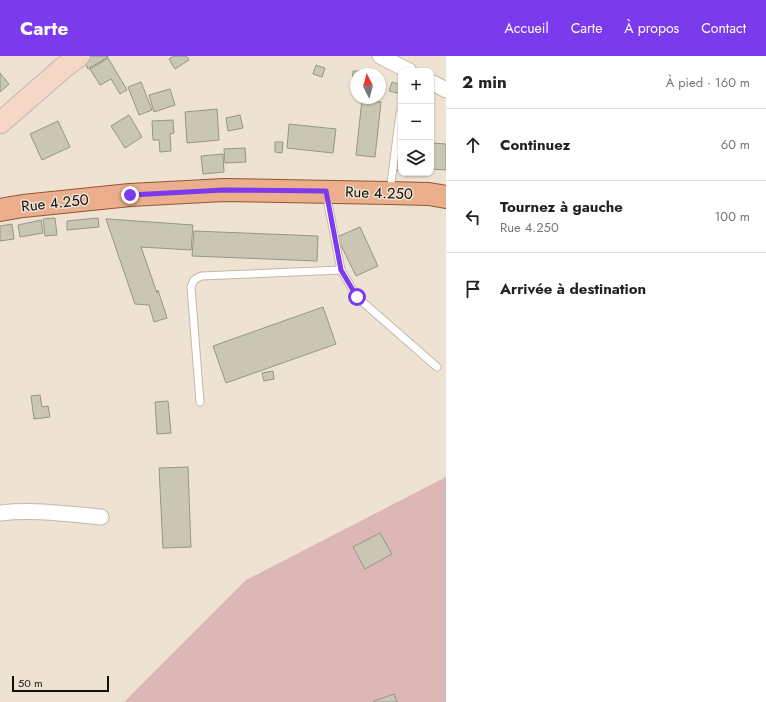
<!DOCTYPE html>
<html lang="fr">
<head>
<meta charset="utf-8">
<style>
  :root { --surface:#fff; --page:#f6f6f6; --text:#222; --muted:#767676; --line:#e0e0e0; --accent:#7c3aed }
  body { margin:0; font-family:Jost,sans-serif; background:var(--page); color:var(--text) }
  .controls { position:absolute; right:12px; top:12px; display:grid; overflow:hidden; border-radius:8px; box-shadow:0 1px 3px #0004 }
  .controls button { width:36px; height:36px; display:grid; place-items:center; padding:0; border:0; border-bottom:1px solid var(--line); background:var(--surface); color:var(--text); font:20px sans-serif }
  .compass { position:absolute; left:350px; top:12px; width:36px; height:36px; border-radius:50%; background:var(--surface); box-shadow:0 1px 3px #0004; rotate:354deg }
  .scale { position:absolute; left:12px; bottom:10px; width:97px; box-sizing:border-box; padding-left:4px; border:2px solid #130f0a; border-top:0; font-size:11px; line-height:14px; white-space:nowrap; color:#130f0a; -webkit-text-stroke:3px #eee2d2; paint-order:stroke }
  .stop { position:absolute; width:12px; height:12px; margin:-9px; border:3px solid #7c3aed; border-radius:50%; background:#fff }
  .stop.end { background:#7c3aed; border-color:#fff; box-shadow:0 1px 4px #0008 }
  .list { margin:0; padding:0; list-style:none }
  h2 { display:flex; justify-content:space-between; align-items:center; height:52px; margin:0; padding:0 16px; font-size:17px }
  h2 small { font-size:13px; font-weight:400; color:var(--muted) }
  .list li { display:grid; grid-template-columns:26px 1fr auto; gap:12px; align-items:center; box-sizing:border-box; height:72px; padding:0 16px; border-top:1px solid var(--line) }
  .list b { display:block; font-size:15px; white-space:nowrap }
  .list p { margin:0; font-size:13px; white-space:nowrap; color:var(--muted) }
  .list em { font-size:13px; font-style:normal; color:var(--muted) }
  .icon { flex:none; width:22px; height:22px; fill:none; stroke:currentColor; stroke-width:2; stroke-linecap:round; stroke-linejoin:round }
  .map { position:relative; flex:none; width:446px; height:646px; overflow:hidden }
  header { display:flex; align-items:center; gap:24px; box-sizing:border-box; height:56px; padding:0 20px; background:var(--accent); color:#fff }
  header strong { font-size:19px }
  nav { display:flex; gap:22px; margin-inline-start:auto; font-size:14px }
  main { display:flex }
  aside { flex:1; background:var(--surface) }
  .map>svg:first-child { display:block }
  .green { fill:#dcb7b6 }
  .building { fill:#c9c7b4; stroke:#979584 }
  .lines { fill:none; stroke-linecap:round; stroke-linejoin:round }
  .lane-casing { stroke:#c4b8a9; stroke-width:9 }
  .street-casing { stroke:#c4b8a9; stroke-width:17 }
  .secondary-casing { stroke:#c4b8a9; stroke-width:23 }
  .primary-casing { stroke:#96552f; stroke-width:24 }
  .lane { stroke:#fff; stroke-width:7 }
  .street { stroke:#fff; stroke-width:15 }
  .secondary { stroke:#f5d7c7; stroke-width:21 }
  .primary { stroke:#ebaf8e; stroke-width:22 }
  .route { stroke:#7c3aed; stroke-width:5 }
  .labels { text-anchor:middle; stroke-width:3; stroke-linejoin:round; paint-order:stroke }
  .street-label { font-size:15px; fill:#130f0a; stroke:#eee2d2 }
</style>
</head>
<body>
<header>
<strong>Carte</strong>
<nav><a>Accueil</a><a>Carte</a><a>À propos</a><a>Contact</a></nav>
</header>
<main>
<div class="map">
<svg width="446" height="646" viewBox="0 0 446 646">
  <rect width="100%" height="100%" fill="#eee2d2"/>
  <!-- green -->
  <path class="green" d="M446 421V646H124L246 524Z"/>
  <!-- building -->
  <g class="building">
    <path d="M91 0H108V1L88 13 84 4Z"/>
    <path d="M174 0H186L189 4 175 13 169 3Z"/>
    <path d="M108 2 127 34 120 38 111 23 100 29 90 13Z"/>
    <path d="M316 9 325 12 322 21 313 18Z"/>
    <path d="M353 15H361V18H356V33H352Z"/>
    <path d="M0 17 9 28 0 36Z"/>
    <path d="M141 26 152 54 139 59 128 31Z"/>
    <path d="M392 26 401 29V38L389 35Z"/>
    <path d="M170 33 175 49 154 56 149 39Z"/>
    <path d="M362 44 381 46 375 101 356 99Z"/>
    <path d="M217 53 219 84 187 87 185 56Z"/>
    <path d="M401 58V115L393 114Z"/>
    <path d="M129 59 142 81 125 92 111 70Z"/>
    <path d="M240 59 243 72 228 75 226 62Z"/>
    <path d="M173 64 174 77 170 78 171 95 160 96 159 84H153L152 65Z"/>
    <path d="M58 65 70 91 42 104 30 78Z"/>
    <path d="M289 68 336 73 333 97 287 92Z"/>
    <path d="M275 86H283L282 97 275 96Z"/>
    <path d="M431 87 446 88V114L431 113Z"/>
    <path d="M245 92 246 106 225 107 224 93Z"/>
    <path d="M223 98 224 116 203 118 201 100Z"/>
    <path d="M55 162 57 179 45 180 43 163Z"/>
    <path d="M98 162 99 171 67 174V165Z"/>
    <path d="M106 163H108L193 169 191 194 141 191 157 237 158 234 167 262 154 266 149 249 135 248Z"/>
    <path d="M41 164 43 177 20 181 18 169Z"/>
    <path d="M12 168 14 183 0 185V170Z"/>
    <path d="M360 171 378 210 356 220 337 181Z"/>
    <path d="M194 175 318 180 317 205 192 200Z"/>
    <path d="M323 251 336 288 226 327 213 290Z"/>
    <path d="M273 315 274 323 264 325 262 317Z"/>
    <path d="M40 339 42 351 48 350 50 361 34 363 31 340Z"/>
    <path d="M168 345 171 377 157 378 155 346Z"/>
    <path d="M188 411 191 491 163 492 159 412Z"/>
    <path d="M380 477 392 498 365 513 353 491Z"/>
    <path d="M394 638 397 646H374V645Z"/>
  </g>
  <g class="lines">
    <defs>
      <g id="lane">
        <path d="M390 135 400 57"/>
        <path d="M326 137 341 214 357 241 437 311"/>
        <path d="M200 346 191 231 194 224 201 220 341 214"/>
      </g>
      <g id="street">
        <path d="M380 0 409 15"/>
        <path d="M431 26 446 34"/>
        <path d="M0 457C34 453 68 458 101 461"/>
      </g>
      <path id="secondary" d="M0 67 63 12 79 0"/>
      <path id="primary" d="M0 154 23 150 130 139 224 134 389 137 429 138 446 141"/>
    </defs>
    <!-- lane casing -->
    <use href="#lane" class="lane-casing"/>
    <!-- street casing -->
    <use href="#street" class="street-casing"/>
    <!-- secondary casing -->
    <use href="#secondary" class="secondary-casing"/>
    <!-- primary casing -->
    <use href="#primary" class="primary-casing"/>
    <!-- lane -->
    <use href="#lane" class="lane"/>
    <!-- street -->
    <use href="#street" class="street"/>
    <!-- secondary -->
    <use href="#secondary" class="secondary"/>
    <!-- primary -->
    <use href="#primary" class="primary"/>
  </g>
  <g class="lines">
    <!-- route -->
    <path class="route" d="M130 139 224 134 326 135 341 214 357 241"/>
  </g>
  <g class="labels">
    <!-- street labels -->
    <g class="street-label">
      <text transform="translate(379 137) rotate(2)" y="5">Rue 4.250</text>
      <text transform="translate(55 147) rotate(-6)" y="5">Rue 4.250</text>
    </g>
  </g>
</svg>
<div class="controls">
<button>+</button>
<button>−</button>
<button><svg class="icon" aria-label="layers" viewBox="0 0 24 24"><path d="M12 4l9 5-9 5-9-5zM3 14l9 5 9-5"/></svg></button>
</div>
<svg class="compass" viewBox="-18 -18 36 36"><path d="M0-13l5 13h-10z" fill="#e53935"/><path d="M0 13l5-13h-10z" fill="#767676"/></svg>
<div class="scale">50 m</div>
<div class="stop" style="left:357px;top:241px"></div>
<div class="stop end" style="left:130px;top:139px"></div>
</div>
<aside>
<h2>2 min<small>À pied · 160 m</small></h2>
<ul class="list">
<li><svg class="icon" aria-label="ahead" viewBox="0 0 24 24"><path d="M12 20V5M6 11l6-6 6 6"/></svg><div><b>Continuez</b></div><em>60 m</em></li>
<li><svg class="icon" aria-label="left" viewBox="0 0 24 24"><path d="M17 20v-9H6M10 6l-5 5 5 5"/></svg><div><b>Tournez à gauche</b><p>Rue 4.250</p></div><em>100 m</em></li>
<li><svg class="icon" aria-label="arrive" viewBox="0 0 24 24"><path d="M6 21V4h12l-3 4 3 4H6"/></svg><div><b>Arrivée à destination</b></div></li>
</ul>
</aside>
</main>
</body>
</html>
